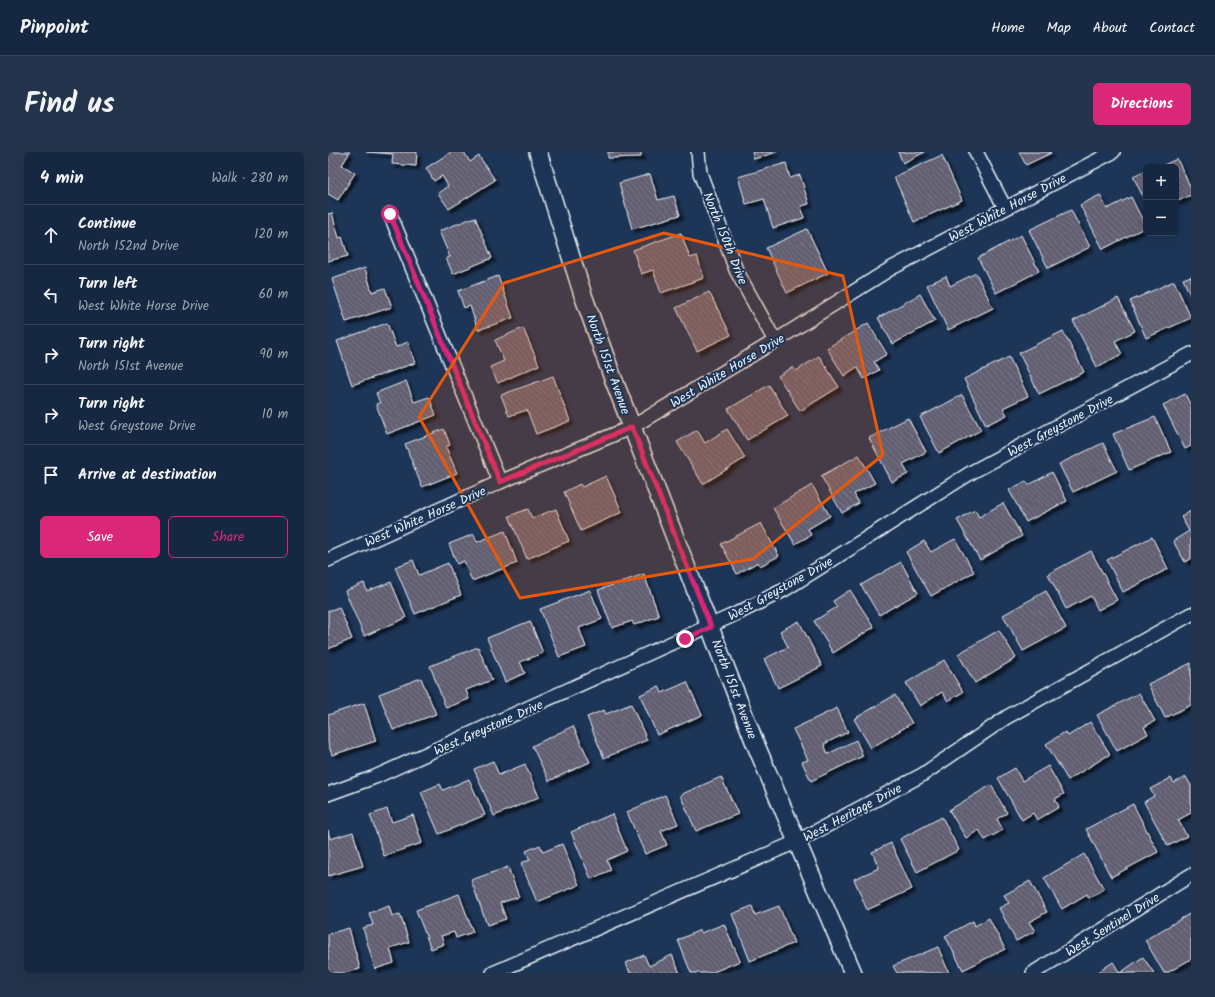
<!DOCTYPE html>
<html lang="en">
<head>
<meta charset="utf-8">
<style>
  :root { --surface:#162841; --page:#23344c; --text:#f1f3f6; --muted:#9ea6b1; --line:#35445a; --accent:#db2777 }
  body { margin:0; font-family:Kalam,sans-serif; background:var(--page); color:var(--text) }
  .controls { position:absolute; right:12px; top:12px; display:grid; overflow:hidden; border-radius:6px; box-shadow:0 4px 16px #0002 }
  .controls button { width:36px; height:36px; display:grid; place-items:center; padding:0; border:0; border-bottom:1px solid var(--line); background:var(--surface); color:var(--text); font:20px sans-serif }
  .stop { position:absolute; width:12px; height:12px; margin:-9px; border:3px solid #db2777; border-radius:50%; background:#fff }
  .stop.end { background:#db2777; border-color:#fff; box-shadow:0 1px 4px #0008 }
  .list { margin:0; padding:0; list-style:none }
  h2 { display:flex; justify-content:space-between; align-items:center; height:52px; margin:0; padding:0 16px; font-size:17px }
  h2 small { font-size:13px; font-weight:400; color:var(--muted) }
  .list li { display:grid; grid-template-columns:26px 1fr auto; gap:12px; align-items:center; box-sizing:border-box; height:60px; padding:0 16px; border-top:1px solid var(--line) }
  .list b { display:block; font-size:15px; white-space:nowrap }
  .list p { margin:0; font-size:13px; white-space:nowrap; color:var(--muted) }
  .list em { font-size:13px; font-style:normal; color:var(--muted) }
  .actions { display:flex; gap:8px; padding:12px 16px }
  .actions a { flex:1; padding:9px 0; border:1px solid var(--accent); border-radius:6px; text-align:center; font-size:14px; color:var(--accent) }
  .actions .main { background:var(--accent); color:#fff }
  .icon { flex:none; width:22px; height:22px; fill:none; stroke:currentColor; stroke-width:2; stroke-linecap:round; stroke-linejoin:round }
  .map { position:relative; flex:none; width:863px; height:821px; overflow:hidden; border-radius:6px }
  header { display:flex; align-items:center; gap:24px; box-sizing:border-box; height:56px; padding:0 20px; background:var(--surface); border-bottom:1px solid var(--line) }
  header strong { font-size:19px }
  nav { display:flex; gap:22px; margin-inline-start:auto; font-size:14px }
  .intro { display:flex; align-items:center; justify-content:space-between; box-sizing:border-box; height:96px; padding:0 24px }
  h1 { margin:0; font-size:28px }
  .button { padding:10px 18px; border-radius:6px; background:var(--accent); color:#fff; font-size:14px; font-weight:700 }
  main { display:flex; gap:24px; padding:0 24px }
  aside { flex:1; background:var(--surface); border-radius:6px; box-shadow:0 4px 16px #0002 }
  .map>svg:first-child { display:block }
  .building { fill:url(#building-back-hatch); stroke:#e8f1f8; filter:url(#shadow) }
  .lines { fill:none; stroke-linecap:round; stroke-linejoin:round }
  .minor-casing { stroke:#e8f1f8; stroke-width:16 }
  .tertiary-casing { stroke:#e8f1f8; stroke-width:20 }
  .minor { stroke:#1d3557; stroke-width:13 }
  .tertiary { stroke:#1d3557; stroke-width:17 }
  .route { stroke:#db2777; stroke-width:5 }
  .marked { fill:#e8590c; fill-opacity:0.2; stroke:#e8590c; stroke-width:3; stroke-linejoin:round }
  .labels { text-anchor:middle; stroke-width:4; stroke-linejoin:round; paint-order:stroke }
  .street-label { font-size:13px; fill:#e8f1f8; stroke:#1d3557 }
</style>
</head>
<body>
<header>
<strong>Pinpoint</strong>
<nav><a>Home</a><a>Map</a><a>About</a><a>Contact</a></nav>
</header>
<div class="intro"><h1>Find us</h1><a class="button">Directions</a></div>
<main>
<aside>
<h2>4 min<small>Walk · 280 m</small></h2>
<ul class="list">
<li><svg class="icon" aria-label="ahead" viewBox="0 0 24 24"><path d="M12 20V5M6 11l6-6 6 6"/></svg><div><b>Continue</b><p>North 152nd Drive</p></div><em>120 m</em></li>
<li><svg class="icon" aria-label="left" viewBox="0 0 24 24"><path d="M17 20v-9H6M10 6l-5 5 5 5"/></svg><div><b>Turn left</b><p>West White Horse Drive</p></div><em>60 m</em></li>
<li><svg class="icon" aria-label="right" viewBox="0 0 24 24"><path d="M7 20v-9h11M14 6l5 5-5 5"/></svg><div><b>Turn right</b><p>North 151st Avenue</p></div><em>90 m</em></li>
<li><svg class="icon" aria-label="right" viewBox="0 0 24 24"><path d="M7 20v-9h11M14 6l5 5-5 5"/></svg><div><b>Turn right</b><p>West Greystone Drive</p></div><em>10 m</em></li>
<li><svg class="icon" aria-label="arrive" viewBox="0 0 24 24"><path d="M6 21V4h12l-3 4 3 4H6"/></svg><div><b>Arrive at destination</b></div></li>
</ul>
<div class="actions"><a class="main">Save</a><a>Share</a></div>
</aside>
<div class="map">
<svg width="863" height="821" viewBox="0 0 863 821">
  <defs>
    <pattern id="building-back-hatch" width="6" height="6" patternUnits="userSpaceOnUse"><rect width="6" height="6" fill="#635e72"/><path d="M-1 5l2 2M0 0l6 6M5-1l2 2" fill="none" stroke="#797687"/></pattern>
    <filter id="shadow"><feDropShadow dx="3.5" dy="3.5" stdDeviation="1" flood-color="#0009"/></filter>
  </defs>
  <rect width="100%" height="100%" fill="#1d3557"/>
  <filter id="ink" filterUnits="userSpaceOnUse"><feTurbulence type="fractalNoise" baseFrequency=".025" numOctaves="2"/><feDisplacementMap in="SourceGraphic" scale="8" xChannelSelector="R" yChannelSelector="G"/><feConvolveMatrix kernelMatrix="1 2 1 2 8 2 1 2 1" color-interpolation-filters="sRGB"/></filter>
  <g filter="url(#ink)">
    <!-- building -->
    <g class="building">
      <path d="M0 0H22L14 13 27 21 10 48 0 42Z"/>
      <path d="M38 0H89L88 14 64 12 65 2Z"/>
      <path d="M123 0H136L142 10 151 4 167 28 121 57 110 41 120 34 114 24 106 29 98 16Z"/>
      <path d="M280 0H313V5L280 6Z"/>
      <path d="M424 0H449L426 7Z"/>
      <path d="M570 0H597L575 11Z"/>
      <path d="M691 0H722L723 1 698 13Z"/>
      <path d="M614 3 634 48 586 70 566 25Z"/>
      <path d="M849 7 863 36V43L848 50V15H831Z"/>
      <path d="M458 11 462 26 472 23 481 52 473 54 476 66 445 76 436 47 418 52 410 25Z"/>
      <path d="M818 18V51L805 24Z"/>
      <path d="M322 22 330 48 346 44 352 63 304 77 291 31Z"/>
      <path d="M772 43 779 57 803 45 818 75 775 97 752 53Z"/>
      <path d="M743 58 762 95 720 116 701 78Z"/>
      <path d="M4 61 11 86 14 85 20 104 0 109V62Z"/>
      <path d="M147 65 164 106 125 122 118 106 122 105 111 79Z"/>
      <path d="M479 77 500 121 459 141 438 96Z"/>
      <path d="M353 81 362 106 369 104 376 126 333 141 325 118 313 122 305 98Z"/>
      <path d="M693 83 711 119 668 141 650 106Z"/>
      <path d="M37 116 44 140 57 136 64 155 18 170 4 127Z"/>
      <path d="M648 121 665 156 620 178 599 133 618 124 622 134Z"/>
      <path d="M170 124 185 166 150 178 142 154 136 156 130 139Z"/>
      <path d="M863 124V145L855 127Z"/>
      <path d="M846 129 863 166 818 186 802 149Z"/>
      <path d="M381 140 403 183 369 199 348 156Z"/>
      <path d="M592 142 607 169 565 192 550 166Z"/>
      <path d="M790 146 807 179 787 189 794 202 769 215 745 169Z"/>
      <path d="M59 171 68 195 80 190 87 211 24 233 9 189Z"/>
      <path d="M540 171 559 202 546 210 551 218 536 227 529 215 516 224 499 196Z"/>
      <path d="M195 176 211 213 170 231 162 215 176 209 167 188Z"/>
      <path d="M735 179 756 220 711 242 691 201Z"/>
      <path d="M491 204 511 235 472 259 450 224 465 215 468 219Z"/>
      <path d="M681 205 700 244 675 256 679 263 658 273 636 227Z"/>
      <path d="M225 224 242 269 208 282 199 258 181 264 173 243Z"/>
      <path d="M78 229 86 250 101 245 108 263 59 282 48 252 52 251 48 241Z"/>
      <path d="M441 233 460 264 419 288 400 257Z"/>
      <path d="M857 242 863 254V294L857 297 835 253Z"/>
      <path d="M634 243 653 278 611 301 592 265Z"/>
      <path d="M827 265 843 300 801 318 785 282Z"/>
      <path d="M580 266 598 300 575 312 580 322 564 330 541 286Z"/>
      <path d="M116 277 122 293 118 295 129 321 94 335 77 292Z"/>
      <path d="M399 277 417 306 375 332 349 290 369 278 377 291Z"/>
      <path d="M775 291 789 319 745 340 731 312Z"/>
      <path d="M531 303 547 331 526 342 531 351 514 361 493 324Z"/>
      <path d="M724 320 739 349 698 370 681 338 698 329 701 333Z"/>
      <path d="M278 324 294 360 253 379 236 340 252 332 254 335Z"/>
      <path d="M484 333 502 364 480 377 483 383 467 392 445 356Z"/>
      <path d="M675 351 694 384 652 408 629 368 647 358 651 365Z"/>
      <path d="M200 357 204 366 228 357 241 389 199 407 181 364Z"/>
      <path d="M863 359V407L857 410 845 389 861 379 853 365Z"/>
      <path d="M433 371 451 404 432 414 430 410 409 422 393 392Z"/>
      <path d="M177 379 189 411 144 429 136 409 129 412 121 392 146 382 149 390Z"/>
      <path d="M824 385 840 417 795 440 779 408Z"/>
      <path d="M627 387 646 420 603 444 578 400 596 389 603 400Z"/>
      <path d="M763 399 789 448 770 458 763 444 738 457 720 422Z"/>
      <path d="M85 408 91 423 120 411 133 443 87 462 67 415Z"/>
      <path d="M573 410 590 441 551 463 533 433Z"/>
      <path d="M316 422 331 464 306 473 304 469 284 476 270 438Z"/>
      <path d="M63 430 78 466 36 484 17 439 36 431 39 439Z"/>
      <path d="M262 438 274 467 251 476 258 495 231 505 212 457Z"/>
      <path d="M522 438 546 475 505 501 486 469 509 455 505 449Z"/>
      <path d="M718 439 738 476 695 499 675 463Z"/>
      <path d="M11 455 24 487 0 497V459Z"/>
      <path d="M202 469 215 501 192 510 197 521 177 530 159 486Z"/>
      <path d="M471 469 494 514 450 536 436 507 460 495 452 479Z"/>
      <path d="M671 478 688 506 647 531 630 502Z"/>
      <path d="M150 495 164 528 138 538 141 547 118 556 102 514Z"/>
      <path d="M616 508 635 540 620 549 614 540 592 554 578 531Z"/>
      <path d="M863 511V553L837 566 820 532Z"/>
      <path d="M93 526 108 562 65 578 51 542Z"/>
      <path d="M359 530 374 563 329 583 312 543 331 534 334 541Z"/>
      <path d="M811 541 827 569 816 575 820 582 789 599 769 563Z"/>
      <path d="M567 543 584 571 543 596 526 567Z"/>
      <path d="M36 551 48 589 4 603 0 591V563Z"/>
      <path d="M303 552 319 588 276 606 259 565 276 558 278 562Z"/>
      <path d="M509 556 520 580 496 592 500 602 528 588 535 604 483 629 474 610 480 608 465 577Z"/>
      <path d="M762 570 782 602 740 628 718 592 737 580 740 584Z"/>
      <path d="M245 574 262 610 221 629 204 594Z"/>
      <path d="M165 609 171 623 197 612 211 645 166 664 146 617Z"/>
      <path d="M720 614 736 642 727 647 731 655 709 668 705 661 694 668 670 626 687 616 694 629Z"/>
      <path d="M393 625 410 662 368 679 352 643Z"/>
      <path d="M858 625 863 633V661L850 668 859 684 840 694 816 650 826 644 822 637 843 626 846 631Z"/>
      <path d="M141 627 157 663 111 682 93 640 112 632 115 638Z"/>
      <path d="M663 633 679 661 669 667 675 678 657 688 651 678 638 686 621 658Z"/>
      <path d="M337 643 350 672 333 679 339 693 317 702 299 660Z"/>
      <path d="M805 652 830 700 783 725 758 677Z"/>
      <path d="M59 657 64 670 85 663 94 691 56 704 42 663Z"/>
      <path d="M284 662 299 699 279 708 283 718 263 727 243 680Z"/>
      <path d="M614 665 631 698 589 720 572 687Z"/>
      <path d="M0 678 2 687 25 680 35 714 0 724Z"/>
      <path d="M563 691 584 737 539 758 526 727 551 716 544 700Z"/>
      <path d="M234 692 251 733 209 750 193 711 202 708 198 699 212 693 215 700Z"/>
      <path d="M756 702 776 737 761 746 759 742 734 757 716 726Z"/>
      <path d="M180 715 191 745 172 751 178 767 159 773 143 728Z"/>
      <path d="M702 729 719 760 701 770 707 779 688 789 671 756 681 751 676 743Z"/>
      <path d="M131 742 145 780 128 786 126 780 113 784 116 792 103 797 88 758Z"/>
      <path d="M61 754 64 764 72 762 81 790 62 796 66 811 47 817 35 776 45 773 41 761Z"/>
      <path d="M424 754 427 763 451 754 466 791 422 809 404 762Z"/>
      <path d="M863 761V807L839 821H836L817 788Z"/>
      <path d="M661 766 677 797 635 818 617 784 645 769 647 774Z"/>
      <path d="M396 772 412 809 383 821H363L350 788 372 778 373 781Z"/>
      <path d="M21 776 32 817 17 821H0V782Z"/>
      <path d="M610 795 621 821H569L565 814Z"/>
      <path d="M316 803 321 814 344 803 352 821H302L298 811Z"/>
      <path d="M815 805 826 821H792Z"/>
      <path d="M785 810 792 821H769Z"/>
    </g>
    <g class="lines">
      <defs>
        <g id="minor">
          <path d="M370 0 372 21 408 118 447 189"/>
          <path d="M648 0 677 56"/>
          <path d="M62 62 172 330"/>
          <path d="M0 408 172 330 304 275 447 189 562 117 785 0"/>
          <path d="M0 642 47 625 410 461 456 438 644 320 863 202"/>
          <path d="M165 821 468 690 594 623 679 565 863 462"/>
          <path d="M705 821 863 723"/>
        </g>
        <path id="tertiary" d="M210 0 255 143 283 221 427 591 525 821"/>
      </defs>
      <!-- minor casing -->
      <use href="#minor" class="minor-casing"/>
      <!-- tertiary casing -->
      <use href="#tertiary" class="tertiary-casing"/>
      <!-- minor -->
      <use href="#minor" class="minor"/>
      <!-- tertiary -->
      <use href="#tertiary" class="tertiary"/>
    </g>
  </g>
  <g class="lines" filter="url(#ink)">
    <!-- route -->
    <path class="route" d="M62 62 172 330 304 275 383 475 357 487"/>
  </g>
  <!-- marked area -->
  <path class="marked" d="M336 81 515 124 555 303 425 407 192 446 91 265 176 131Z"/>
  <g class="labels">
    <!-- street labels -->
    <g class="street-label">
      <text transform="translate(679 55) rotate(-28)" y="5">West White Horse Drive</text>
      <text transform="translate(398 86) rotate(68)" y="5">North 150th Drive</text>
      <text transform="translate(281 212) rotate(70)" y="5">North 151st Avenue</text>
      <text transform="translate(399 218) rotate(-31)" y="5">West White Horse Drive</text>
      <text transform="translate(732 273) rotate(-28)" y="5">West Greystone Drive</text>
      <text transform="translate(97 364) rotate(-24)" y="5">West White Horse Drive</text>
      <text transform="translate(452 436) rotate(-29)" y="5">West Greystone Drive</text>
      <text transform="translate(407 537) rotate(69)" y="5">North 151st Avenue</text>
      <text transform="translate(160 575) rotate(-24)" y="5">West Greystone Drive</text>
      <text transform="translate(524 660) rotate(-28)" y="5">West Heritage Drive</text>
      <text transform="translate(784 772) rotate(-32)" y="5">West Sentinel Drive</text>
    </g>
  </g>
</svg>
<div class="controls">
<button>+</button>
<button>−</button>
</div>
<div class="stop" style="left:62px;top:62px"></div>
<div class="stop end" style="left:357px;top:487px"></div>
</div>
</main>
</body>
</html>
